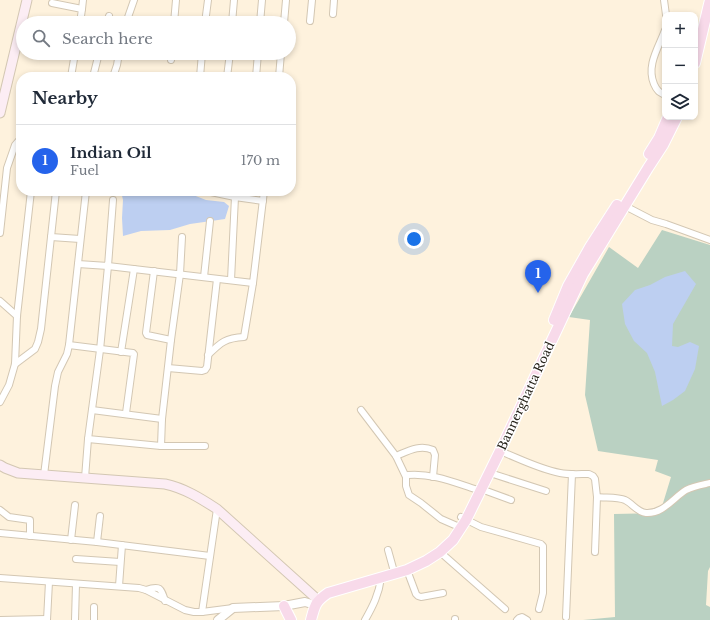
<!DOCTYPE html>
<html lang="en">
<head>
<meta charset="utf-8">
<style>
  :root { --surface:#fff; --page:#f2f2f3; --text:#1f2937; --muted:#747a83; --line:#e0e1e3; --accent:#2563eb }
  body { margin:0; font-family:"Libre Baskerville",serif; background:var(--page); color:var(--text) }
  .controls { position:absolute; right:12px; top:12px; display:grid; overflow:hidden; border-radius:8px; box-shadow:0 2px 6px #0003 }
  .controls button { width:36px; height:36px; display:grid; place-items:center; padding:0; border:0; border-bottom:1px solid var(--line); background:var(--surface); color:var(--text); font:20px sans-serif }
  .you { position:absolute; left:414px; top:239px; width:14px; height:14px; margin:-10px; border:3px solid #fff; border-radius:50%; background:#1a73e8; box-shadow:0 0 0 6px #1a73e833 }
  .badge { display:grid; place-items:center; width:26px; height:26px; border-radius:50%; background:var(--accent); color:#fff; font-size:13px; font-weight:700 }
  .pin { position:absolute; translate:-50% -33px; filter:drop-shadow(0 1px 2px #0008) }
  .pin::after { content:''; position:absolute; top:21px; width:14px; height:12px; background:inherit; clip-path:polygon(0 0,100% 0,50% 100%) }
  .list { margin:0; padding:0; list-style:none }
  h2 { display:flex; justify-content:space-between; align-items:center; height:52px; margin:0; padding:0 16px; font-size:17px }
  h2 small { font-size:13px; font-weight:400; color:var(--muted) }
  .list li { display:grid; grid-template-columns:26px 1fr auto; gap:12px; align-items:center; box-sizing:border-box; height:72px; padding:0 16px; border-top:1px solid var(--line) }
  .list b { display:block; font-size:15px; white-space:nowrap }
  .list p { margin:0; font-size:13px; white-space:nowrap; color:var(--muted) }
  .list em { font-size:13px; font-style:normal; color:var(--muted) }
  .icon { flex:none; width:22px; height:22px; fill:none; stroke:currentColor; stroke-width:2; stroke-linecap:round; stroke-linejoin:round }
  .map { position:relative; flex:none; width:710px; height:620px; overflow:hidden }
  .search { position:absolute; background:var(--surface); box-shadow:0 2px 6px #0003; left:16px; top:16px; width:280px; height:44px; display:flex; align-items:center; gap:10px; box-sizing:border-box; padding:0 14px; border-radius:22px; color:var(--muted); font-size:15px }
  .panel { position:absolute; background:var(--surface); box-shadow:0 2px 6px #0003; left:16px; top:72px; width:280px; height:124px; border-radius:16px }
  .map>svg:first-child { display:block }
  .green { fill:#bad1c2 }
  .water { fill:#bdcff1 }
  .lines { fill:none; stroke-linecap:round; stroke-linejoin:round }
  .minor-casing { stroke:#d3c7b3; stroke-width:8 }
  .tertiary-casing { stroke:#d3c7b3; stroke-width:10 }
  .secondary-casing { stroke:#d3c7b3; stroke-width:11 }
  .primary-casing { stroke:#fff; stroke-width:12 }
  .minor { stroke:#fff; stroke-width:6 }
  .tertiary { stroke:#fff; stroke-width:8 }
  .secondary { stroke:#fcedf4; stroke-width:9 }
  .primary { stroke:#f8daea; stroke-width:10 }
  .labels { text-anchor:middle; stroke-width:3; stroke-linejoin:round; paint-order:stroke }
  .street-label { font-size:12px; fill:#27231b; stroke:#fff }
</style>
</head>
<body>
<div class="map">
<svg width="710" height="620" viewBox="0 0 710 620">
  <rect width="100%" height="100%" fill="#fef2dd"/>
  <!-- green -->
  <path class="green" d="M662 230 710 245V567L708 571 706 605 710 607V620H583L615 617 614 514 660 513 671 477 655 471 658 460 598 451 585 395 590 320 569 317 609 247 638 268Z"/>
  <!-- water -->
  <g class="water">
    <path d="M121 191H183L206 200 224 202 229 206 225 219 190 224 170 230 141 231 123 236 122 218 123 200Z"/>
    <path d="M685 271 696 284 673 324 672 346 678 347 690 342 699 346 695 369 685 391 673 400 662 406 655 372 647 353 634 341 625 324 622 304 635 290 650 285 665 277Z"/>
  </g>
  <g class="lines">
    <defs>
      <g id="minor">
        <path d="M664 0 666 15"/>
        <path d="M52 3 82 9 80 23"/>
        <path d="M82 9 83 0"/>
        <path d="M333 14 334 0"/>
        <path d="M310 21 312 0"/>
        <path d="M107 23 109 16"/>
        <path d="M126 23 134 0"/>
        <path d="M174 23 176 0"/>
        <path d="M205 23 208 0"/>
        <path d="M232 23 234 0"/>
        <path d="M260 23 262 0"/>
        <path d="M284 23 286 0"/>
        <path d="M665 30C659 47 646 65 654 84 657 91 659 92 665 95"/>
        <path d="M171 60 172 53"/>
        <path d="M71 77 75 53"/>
        <path d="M93 77 99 53"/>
        <path d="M113 77 117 65 119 53"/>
        <path d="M200 77 202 53"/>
        <path d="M227 77 230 53"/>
        <path d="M256 77 258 53"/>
        <path d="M279 77 281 53"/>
        <path d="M206 191 235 197"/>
        <path d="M625 206 652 220 666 224 710 240"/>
        <path d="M0 233 7 168 15 145 21 138"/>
        <path d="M51 237 80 239"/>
        <path d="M78 264 108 266 113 200"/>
        <path d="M154 271 146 333 147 335 171 340"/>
        <path d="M204 277 210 221"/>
        <path d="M231 280 235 197 263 201"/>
        <path d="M0 301 17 316"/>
        <path d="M69 345 133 353 134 354 126 413"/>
        <path d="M121 352 134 269"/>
        <path d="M208 355C221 342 226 338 244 337L253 283"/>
        <path d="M15 364 35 349 38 342 41 329 56 191"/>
        <path d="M168 368 202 371 205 370 207 367 217 279"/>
        <path d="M0 402 9 385 15 364 17 316 31 191"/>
        <path d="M92 410 162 419"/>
        <path d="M361 410 396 456 406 477"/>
        <path d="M88 439 161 446H205"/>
        <path d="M161 446 162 419 171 340 180 274 182 237"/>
        <path d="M500 451C520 459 539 469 560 473 569 475 580 474 589 474L593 476 595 479 597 497 595 552"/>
        <path d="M396 456C408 451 420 444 433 450L435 455 433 477"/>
        <path d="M490 473 546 491"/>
        <path d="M44 475 55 386 58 372 67 354 69 345 86 191"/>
        <path d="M85 478 88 439 100 350 108 266 253 283 264 191"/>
        <path d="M481 489 511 500"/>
        <path d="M597 497C605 498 618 497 625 500 633 504 637 512 646 513 663 514 673 498 686 490 694 486 701 485 710 483"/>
        <path d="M0 510 9 517 30 520V536"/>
        <path d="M461 517 481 527 541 544 543 546V593L539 609"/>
        <path d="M457 526 441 519 421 503 409 495 406 486V477L408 475C431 473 453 482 475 489"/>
        <path d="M0 533 97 542 210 556"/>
        <path d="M71 540 75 505"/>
        <path d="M97 542 100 516"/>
        <path d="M388 550 393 568"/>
        <path d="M440 552 505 609"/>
        <path d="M76 559 120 562"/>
        <path d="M407 570 416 594 418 596 421 597 443 593"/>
        <path d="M0 578 139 588 146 590 185 610 194 612H202L233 608"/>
        <path d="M119 586 122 545"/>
        <path d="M146 590C160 585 161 588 165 601"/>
        <path d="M202 612 217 509"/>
        <path d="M566 617 572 474"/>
        <path d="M0 620 47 619"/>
        <path d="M47 620 49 582"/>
        <path d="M75 620 76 584"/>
        <path d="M94 620V607"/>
        <path d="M365 620C373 606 379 594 381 578"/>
        <path d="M455 620V619"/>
        <path d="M517 620 519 618 522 617 527 620"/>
      </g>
      <path id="tertiary" d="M218 620 233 608 284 606 305 602 315 605"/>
      <g id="secondary">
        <path d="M0 113 27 0"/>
        <path d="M0 465 5 468 18 473 165 484C184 488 200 498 217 509L318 600"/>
      </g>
      <g id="primary">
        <path d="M695 63 710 0"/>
        <path d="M649 154 659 138 668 117"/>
        <path d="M554 320 568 286 590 247 617 205"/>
        <path d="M284 606 291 620"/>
        <path d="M311 620C315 605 315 602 328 593L407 570 426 561 440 552 453 540 466 520 500 451 583 274 648 168 663 145 677 117"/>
      </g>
    </defs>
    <!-- minor casing -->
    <use href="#minor" class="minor-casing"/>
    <!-- tertiary casing -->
    <use href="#tertiary" class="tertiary-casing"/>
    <!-- secondary casing -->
    <use href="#secondary" class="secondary-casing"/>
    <!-- primary casing -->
    <use href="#primary" class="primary-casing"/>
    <!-- minor -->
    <use href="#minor" class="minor"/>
    <!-- tertiary -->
    <use href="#tertiary" class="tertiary"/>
    <!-- secondary -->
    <use href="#secondary" class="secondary"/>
    <!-- primary -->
    <use href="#primary" class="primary"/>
  </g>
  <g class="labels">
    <!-- street labels -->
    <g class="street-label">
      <text transform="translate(526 396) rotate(-65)" y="4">Bannerghatta Road</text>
    </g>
  </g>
</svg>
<div class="controls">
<button>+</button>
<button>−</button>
<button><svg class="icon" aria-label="layers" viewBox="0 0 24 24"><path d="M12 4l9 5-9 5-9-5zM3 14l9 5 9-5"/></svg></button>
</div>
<div class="you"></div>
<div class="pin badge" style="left:538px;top:293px">1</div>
<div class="search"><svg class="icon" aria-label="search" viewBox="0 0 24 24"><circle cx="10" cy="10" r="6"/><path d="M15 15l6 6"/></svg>Search here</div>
<section class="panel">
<h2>Nearby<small></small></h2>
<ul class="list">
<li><span class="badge">1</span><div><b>Indian Oil</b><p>Fuel</p></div><em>170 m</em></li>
</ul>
</section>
</div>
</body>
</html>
